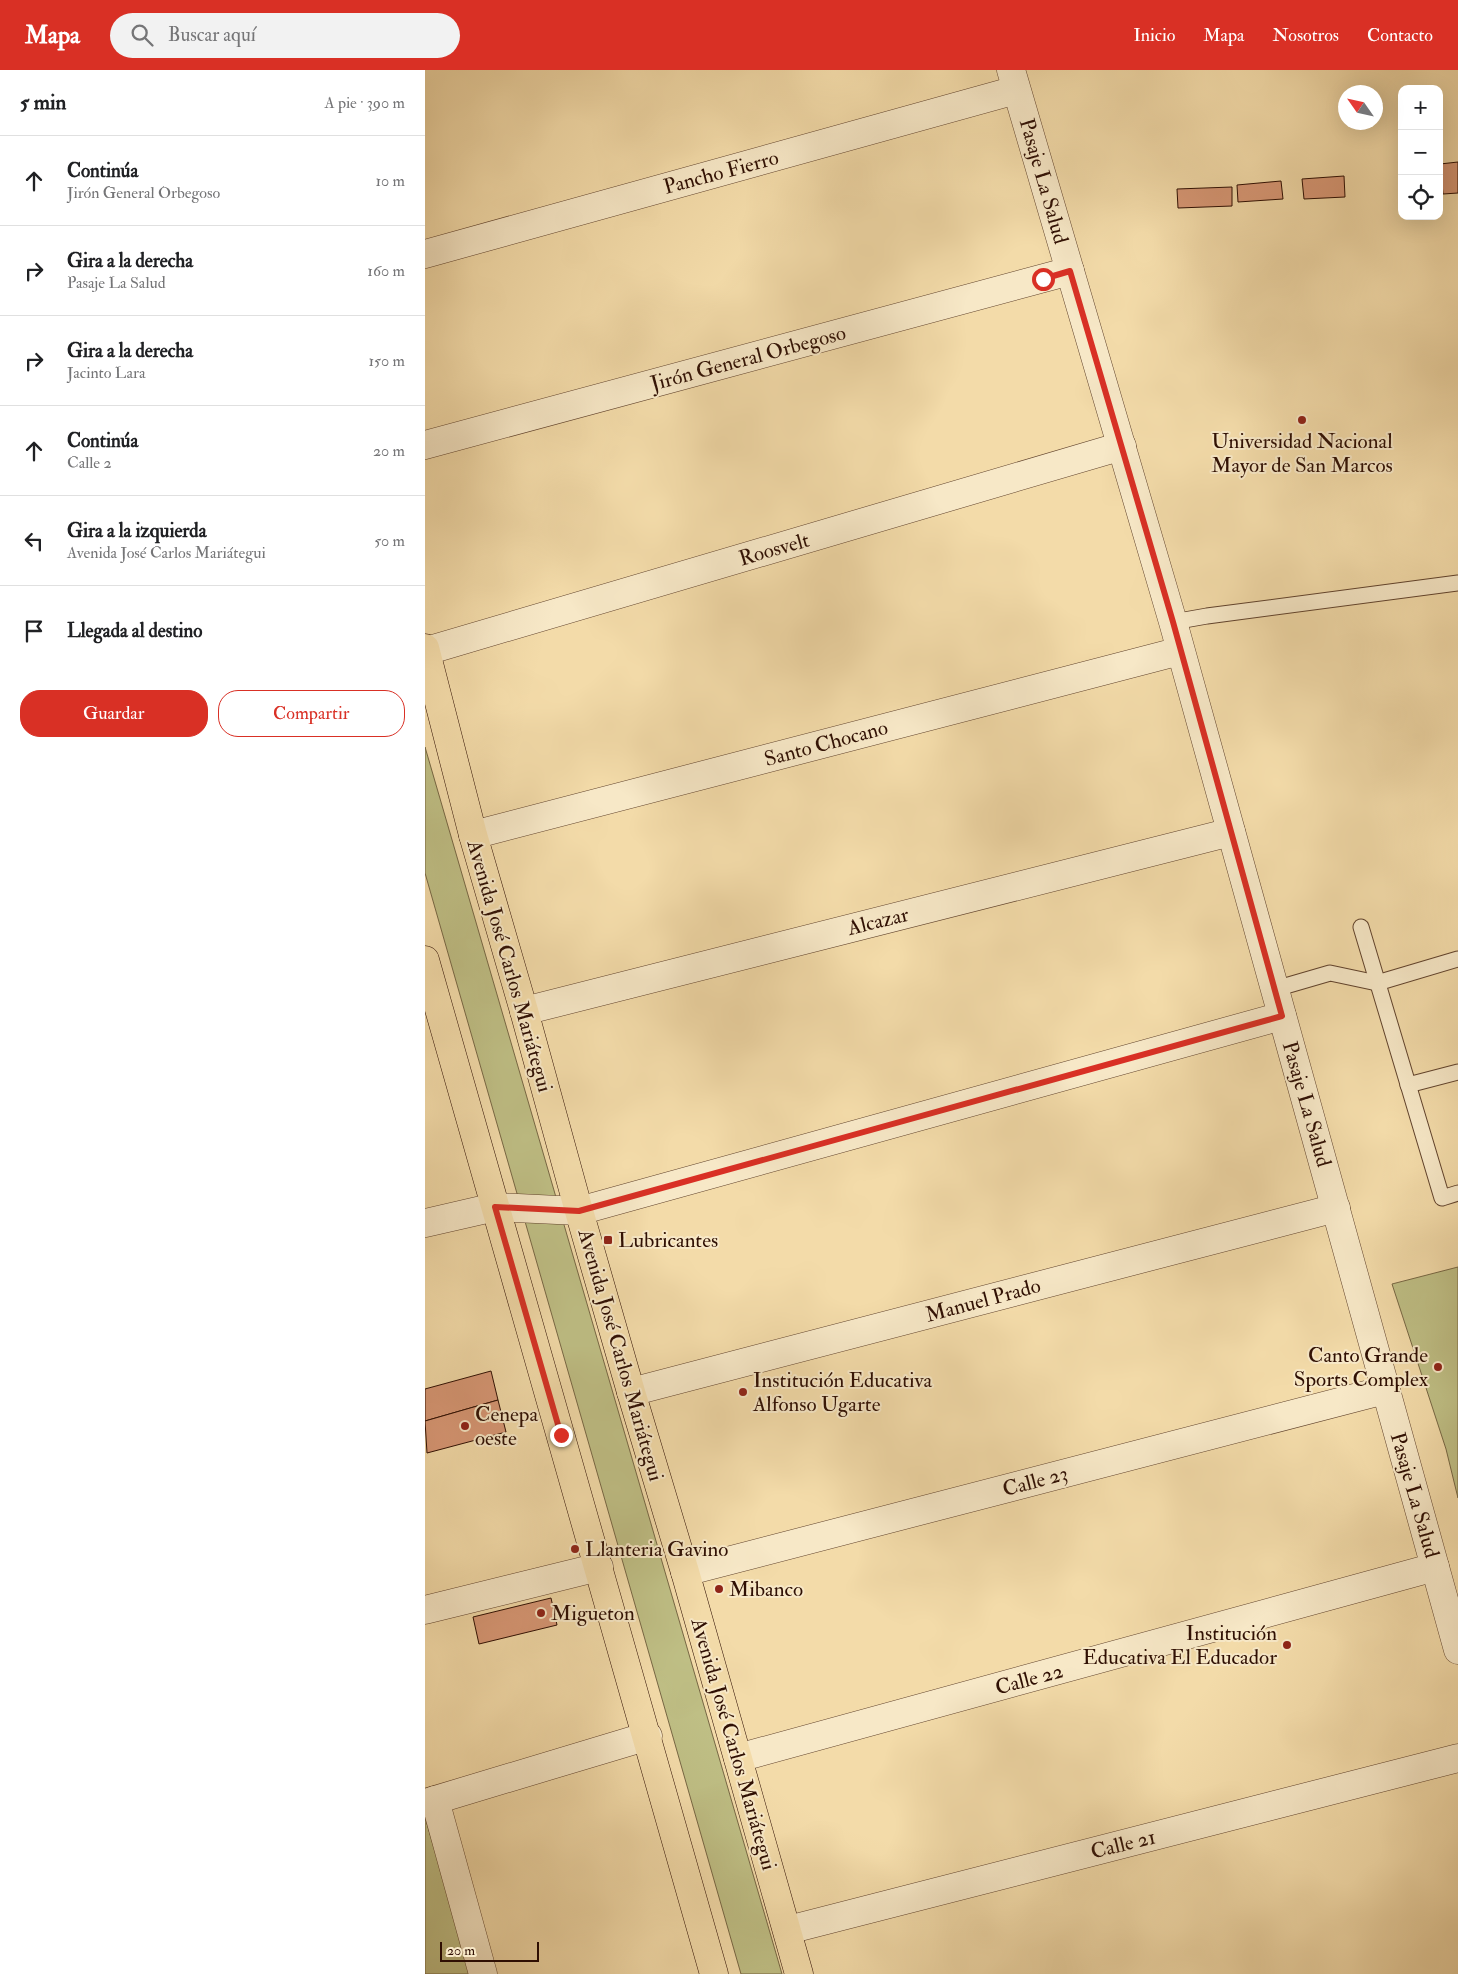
<!DOCTYPE html>
<html lang="es">
<head>
<meta charset="utf-8">
<style>
  :root { --surface:#fff; --page:#f2f2f2; --text:#202124; --muted:#757577; --line:#e0e0e0; --accent:#d93025 }
  body { margin:0; font-family:"IM FELL Double Pica",serif; background:var(--page); color:var(--text) }
  .controls { position:absolute; right:15px; top:15px; display:grid; overflow:hidden; border-radius:10px; box-shadow:0 5px 20px #0002 }
  .controls button { width:45px; height:45px; display:grid; place-items:center; padding:0; border:0; border-bottom:1px solid var(--line); background:var(--surface); color:var(--text); font:25px sans-serif }
  .compass { position:absolute; left:913px; top:15px; width:45px; height:45px; border-radius:50%; background:var(--surface); box-shadow:0 5px 20px #0002; rotate:304deg }
  .scale { position:absolute; left:15px; bottom:12px; width:99px; box-sizing:border-box; padding-left:5px; border:2px solid #2f0f03; border-top:0; font-size:14px; line-height:18px; white-space:nowrap; color:#2f0f03; -webkit-text-stroke:4px #f7e8c7; paint-order:stroke }
  .stop { position:absolute; width:15px; height:15px; margin:-11px; border:4px solid #d93025; border-radius:50%; background:#fff }
  .stop.end { background:#d93025; border-color:#fff; box-shadow:0 1px 5px #0008 }
  .list { margin:0; padding:0; list-style:none }
  h2 { display:flex; justify-content:space-between; align-items:center; height:65px; margin:0; padding:0 20px; font-size:21px }
  h2 small { font-size:16px; font-weight:400; color:var(--muted) }
  .list li { display:grid; grid-template-columns:32px 1fr auto; gap:15px; align-items:center; box-sizing:border-box; height:90px; padding:0 20px; border-top:1px solid var(--line) }
  .list b { display:block; font-size:19px; white-space:nowrap }
  .list p { margin:0; font-size:16px; white-space:nowrap; color:var(--muted) }
  .list em { font-size:16px; font-style:normal; color:var(--muted) }
  .actions { display:flex; gap:10px; padding:15px 20px }
  .actions a { flex:1; padding:11px 0; border:1px solid var(--accent); border-radius:20px; text-align:center; font-size:18px; color:var(--accent) }
  .actions .main { background:var(--accent); color:#fff }
  .icon { flex:none; width:28px; height:28px; fill:none; stroke:currentColor; stroke-width:2; stroke-linecap:round; stroke-linejoin:round }
  .map { position:relative; flex:none; width:1033px; height:1904px; overflow:hidden }
  header { display:flex; align-items:center; gap:30px; box-sizing:border-box; height:70px; padding:0 25px; background:var(--accent); color:#fff }
  header strong { font-size:24px }
  nav { display:flex; gap:28px; margin-inline-start:auto; font-size:18px }
  .search { width:350px; height:45px; background:var(--page); display:flex; align-items:center; gap:12px; box-sizing:border-box; padding:0 18px; border-radius:28px; color:var(--muted); font-size:19px }
  main { display:flex }
  aside { flex:1; background:var(--surface) }
  .map>svg:first-child { display:block }
  .green { fill:#bfbf85; stroke:#776744 }
  .building { fill:#d89876; stroke:#2f0f03 }
  .lines { fill:none; stroke-linecap:round; stroke-linejoin:round }
  .service-casing { stroke:#60422c; stroke-width:17 }
  .minor-casing { stroke:#60422c; stroke-width:29 }
  .tertiary-casing { stroke:#60422c; stroke-width:29 }
  .primary-casing { stroke:#2f0f03; stroke-width:29 }
  .service { stroke:#f7e8c7; stroke-width:15 }
  .minor { stroke:#f7e8c7; stroke-width:28 }
  .tertiary { stroke:#f7e8c7; stroke-width:28 }
  .primary { stroke:#f3dba9; stroke-width:28 }
  .route { stroke:#d93025; stroke-width:6 }
  .poi-dot { fill:#8f2418; stroke:#f7e8c7; stroke-width:2 }
  .labels { text-anchor:middle; stroke-width:4; stroke-linejoin:round; paint-order:stroke }
  .street-label { font-size:21px; fill:#2f0f03; stroke:#f7e8c7 }
  .poi-label { font-size:21px; fill:#2f0f03; stroke:#f7e8c7; text-anchor:start }
</style>
</head>
<body>
<header>
<strong>Mapa</strong>
<div class="search"><svg class="icon" aria-label="search" viewBox="0 0 24 24"><circle cx="10" cy="10" r="6"/><path d="M15 15l6 6"/></svg>Buscar aquí</div>
<nav><a>Inicio</a><a>Mapa</a><a>Nosotros</a><a>Contacto</a></nav>
</header>
<main>
<aside>
<h2>5 min<small>A pie · 390 m</small></h2>
<ul class="list">
<li><svg class="icon" aria-label="ahead" viewBox="0 0 24 24"><path d="M12 20V5M6 11l6-6 6 6"/></svg><div><b>Continúa</b><p>Jirón General Orbegoso</p></div><em>10 m</em></li>
<li><svg class="icon" aria-label="right" viewBox="0 0 24 24"><path d="M7 20v-9h11M14 6l5 5-5 5"/></svg><div><b>Gira a la derecha</b><p>Pasaje La Salud</p></div><em>160 m</em></li>
<li><svg class="icon" aria-label="right" viewBox="0 0 24 24"><path d="M7 20v-9h11M14 6l5 5-5 5"/></svg><div><b>Gira a la derecha</b><p>Jacinto Lara</p></div><em>150 m</em></li>
<li><svg class="icon" aria-label="ahead" viewBox="0 0 24 24"><path d="M12 20V5M6 11l6-6 6 6"/></svg><div><b>Continúa</b><p>Calle 2</p></div><em>20 m</em></li>
<li><svg class="icon" aria-label="left" viewBox="0 0 24 24"><path d="M17 20v-9H6M10 6l-5 5 5 5"/></svg><div><b>Gira a la izquierda</b><p>Avenida José Carlos Mariátegui</p></div><em>50 m</em></li>
<li><svg class="icon" aria-label="arrive" viewBox="0 0 24 24"><path d="M6 21V4h12l-3 4 3 4H6"/></svg><div><b>Llegada al destino</b></div></li>
</ul>
<div class="actions"><a class="main">Guardar</a><a>Compartir</a></div>
</aside>
<div class="map">
<svg width="1033" height="1904" viewBox="0 0 1033 1904">
  <rect width="100%" height="100%" fill="#f3dba9"/>
  <filter id="stains"><feTurbulence type="fractalNoise" baseFrequency=".004" numOctaves="4"/><feColorMatrix values="0 0 0 0 .2 0 0 0 0 .09 0 0 0 0 .02 0 0 0 .5 -.17"/></filter>
  <radialGradient id="worn" r=".72"><stop offset=".6" stop-color="#630" stop-opacity="0"/><stop offset="1" stop-color="#630" stop-opacity=".3"/></radialGradient>
  <!-- green -->
  <g class="green">
    <path d="M0 677 357 1904H316L0 803Z"/>
    <path d="M1033 1197V1428L1021 1379 967 1214Z"/>
    <path d="M0 1747 47 1904H0Z"/>
  </g>
  <!-- building -->
  <g class="building">
    <path d="M1033 92V123L1018 124 1015 94Z"/>
    <path d="M919 106 920 127 879 129 877 109Z"/>
    <path d="M856 111 858 129 813 132 812 115Z"/>
    <path d="M807 117V136L753 138 752 119Z"/>
    <path d="M66 1301 73 1330 0 1351V1319Z"/>
    <path d="M73 1330 81 1362 2 1383 0 1351Z"/>
    <path d="M126 1528 132 1555 54 1574 48 1547Z"/>
  </g>
  <g class="lines">
    <defs>
      <g id="service">
        <path d="M748 552 782 546 1033 513"/>
        <path d="M936 857 1017 1128 1033 1123"/>
        <path d="M850 919 905 903 952 913 1033 889"/>
        <path d="M983 1015 1033 1002"/>
      </g>
      <g id="minor">
        <path d="M0 184 591 20"/>
        <path d="M0 375 645 201"/>
        <path d="M1 581 697 376"/>
        <path d="M48 765 755 581"/>
        <path d="M99 941 806 762"/>
        <path d="M0 1153 70 1137 154 1141 857 946"/>
        <path d="M206 1322 911 1138"/>
        <path d="M260 1502 960 1320"/>
        <path d="M0 1540 174 1497"/>
        <path d="M313 1688 1010 1497"/>
        <path d="M10 1730 58 1904"/>
        <path d="M0 1733 223 1666"/>
        <path d="M363 1860 1033 1688"/>
      </g>
      <path id="tertiary" d="M586 0 748 552 1033 1580"/>
      <g id="primary">
        <path d="M0 578 48 765 99 941 154 1141 206 1322 260 1502 374 1904"/>
        <path d="M0 890 289 1904"/>
      </g>
    </defs>
    <!-- service casing -->
    <use href="#service" class="service-casing"/>
    <!-- minor casing -->
    <use href="#minor" class="minor-casing"/>
    <!-- tertiary casing -->
    <use href="#tertiary" class="tertiary-casing"/>
    <!-- primary casing -->
    <use href="#primary" class="primary-casing"/>
    <!-- service -->
    <use href="#service" class="service"/>
    <!-- minor -->
    <use href="#minor" class="minor"/>
    <!-- tertiary -->
    <use href="#tertiary" class="tertiary"/>
    <!-- primary -->
    <use href="#primary" class="primary"/>
  </g>
  <g class="lines">
    <!-- route -->
    <path class="route" d="M136 1365 70 1137 154 1141 857 946 748 552 645 201 618 209"/>
  </g>
  <!-- markers -->
  <g class="poi-dot">
    <circle cx="877" cy="350" r="5"/>
    <rect x="178" y="1165" width="10" height="10" rx="2.5"/>
    <circle cx="1013" cy="1297" r="5"/>
    <circle cx="318" cy="1322" r="5"/>
    <circle cx="40" cy="1356" r="5"/>
    <circle cx="150" cy="1479" r="5"/>
    <circle cx="294" cy="1519" r="5"/>
    <circle cx="116" cy="1543" r="5"/>
    <circle cx="862" cy="1575" r="5"/>
  </g>
  <g class="labels">
    <!-- street labels -->
    <g class="street-label">
      <text transform="translate(296 102) rotate(-15)" y="7">Pancho Fierro</text>
      <text transform="translate(619 111) rotate(74)" y="7">Pasaje La Salud</text>
      <text transform="translate(323 288) rotate(-15)" y="7">Jirón General Orbegoso</text>
      <text transform="translate(349 479) rotate(-16)" y="7">Roosvelt</text>
      <text transform="translate(401 673) rotate(-15)" y="7">Santo Chocano</text>
      <text transform="translate(453 851) rotate(-14)" y="7">Alcazar</text>
      <text transform="translate(85 896) rotate(74)" y="7">Avenida José Carlos Mariátegui</text>
      <text transform="translate(882 1034) rotate(74)" y="7">Pasaje La Salud</text>
      <text transform="translate(558 1230) rotate(-15)" y="7">Manuel Prado</text>
      <text transform="translate(196 1285) rotate(74)" y="7">Avenida José Carlos Mariátegui</text>
      <text transform="translate(610 1411) rotate(-15)" y="7">Calle 23</text>
      <text transform="translate(990 1425) rotate(74)" y="7">Pasaje La Salud</text>
      <text transform="translate(604 1609) rotate(-15)" y="7">Calle 22</text>
      <text transform="translate(309 1674) rotate(74)" y="7">Avenida José Carlos Mariátegui</text>
      <text transform="translate(698 1774) rotate(-14)" y="7">Calle 21</text>
    </g>
    <!-- poi labels -->
    <g class="poi-label">
      <text x="877" y="378" text-anchor="middle">Universidad Nacional<tspan x="877" dy="24">Mayor de San Marcos</tspan></text>
      <text x="193" y="1177">Lubricantes</text>
      <text x="1003" y="1292" text-anchor="end">Canto Grande<tspan x="1003" dy="24">Sports Complex</tspan></text>
      <text x="328" y="1317">Institución Educativa<tspan x="328" dy="24">Alfonso Ugarte</tspan></text>
      <text x="50" y="1351">Cenepa<tspan x="50" dy="24">oeste</tspan></text>
      <text x="160" y="1486">Llanteria Gavino</text>
      <text x="304" y="1526">Mibanco</text>
      <text x="126" y="1550">Migueton</text>
      <text x="852" y="1570" text-anchor="end">Institución<tspan x="852" dy="24">Educativa El Educador</tspan></text>
    </g>
  </g>
  <rect width="100%" height="100%" filter="url(#stains)"/>
  <rect width="100%" height="100%" fill="url(#worn)"/>
</svg>
<div class="controls">
<button>+</button>
<button>−</button>
<button><svg class="icon" aria-label="locate" viewBox="0 0 24 24"><circle cx="12" cy="12" r="6"/><path d="M12 2v4M12 18v4M2 12h4M18 12h4"/></svg></button>
</div>
<svg class="compass" viewBox="-18 -18 36 36"><path d="M0-13l5 13h-10z" fill="#e53935"/><path d="M0 13l5-13h-10z" fill="#757577"/></svg>
<div class="scale">20 m</div>
<div class="stop" style="left:618px;top:209px"></div>
<div class="stop end" style="left:136px;top:1365px"></div>
</div>
</main>
</body>
</html>
